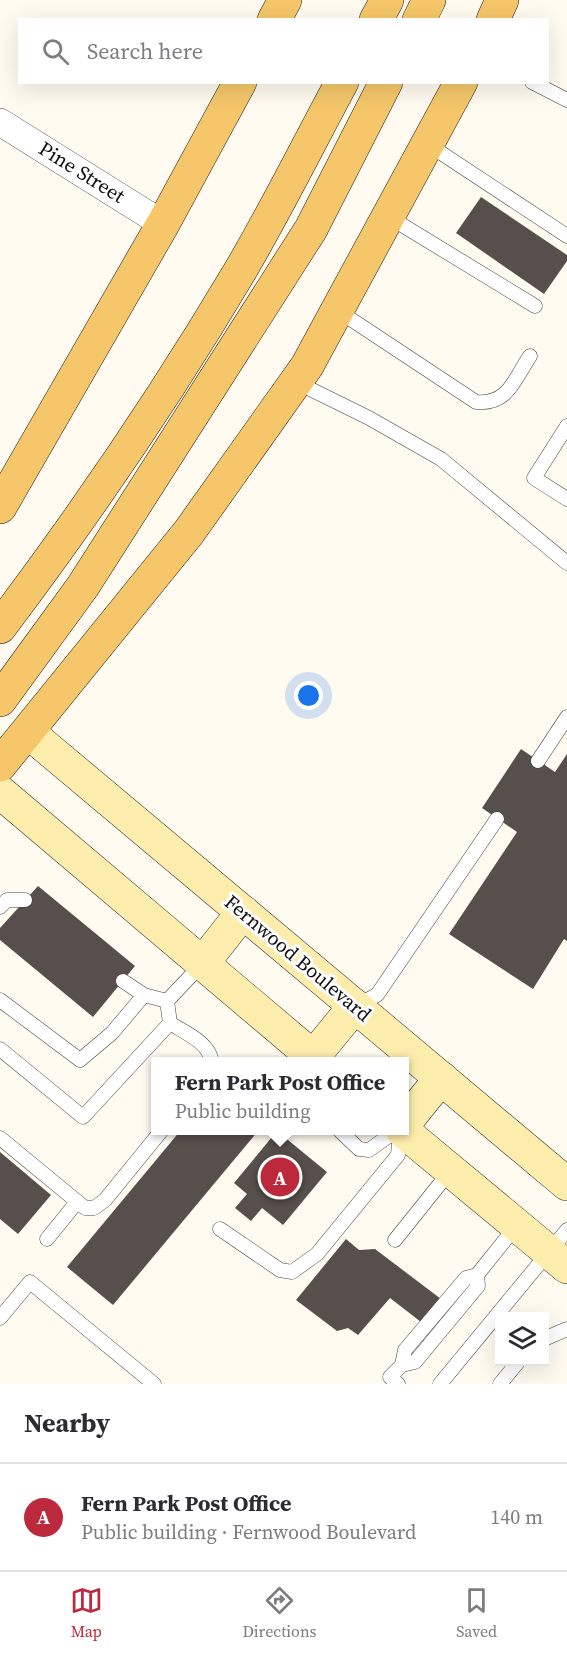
<!DOCTYPE html>
<html lang="en">
<head>
<meta charset="utf-8">
<style>
  :root { --surface:#fff; --page:#f2f2f3; --text:#2b2b33; --muted:#7c7c81; --line:#e1e1e2; --accent:#bc293d }
  body { margin:0; font-family:"Source Serif 4",serif; background:var(--page); color:var(--text) }
  .controls { position:absolute; right:18px; bottom:18px; display:grid; overflow:hidden; border-radius:0px; box-shadow:0 6px 24px #0002 }
  .controls button { width:54px; height:54px; display:grid; place-items:center; padding:0; border:0; border-bottom:2px solid var(--line); background:var(--surface); color:var(--text); font:30px sans-serif }
  .you { position:absolute; left:309px; top:696px; width:21px; height:21px; margin:-15px; border:4px solid #fff; border-radius:50%; background:#1a73e8; box-shadow:0 0 0 9px #1a73e833 }
  .badge { display:grid; place-items:center; width:39px; height:39px; border-radius:50%; background:var(--accent); color:#fff; font-size:20px; font-weight:700 }
  .pin { position:absolute; translate:-50% -50%; border:3px solid #fff; box-shadow:0 2px 6px #0006 }
  .popup { position:absolute; left:151px; top:1057px; width:258px; height:78px; box-sizing:border-box; display:grid; place-content:center; border-radius:0px; background:var(--surface); filter:drop-shadow(0 2px 4px #0005); font-size:20px; white-space:nowrap; color:var(--muted) }
  .popup b { font-size:22px; color:var(--text) }
  .popup::after { content:''; position:absolute; left:50%; top:100%; margin-left:-12px; border:12px solid transparent; border-top-color:var(--surface) }
  .list { margin:0; padding:0; list-style:none }
  h2 { display:flex; justify-content:space-between; align-items:center; height:78px; margin:0; padding:0 24px; font-size:26px }
  h2 small { font-size:20px; font-weight:400; color:var(--muted) }
  .list li { display:grid; grid-template-columns:39px 1fr auto; gap:18px; align-items:center; box-sizing:border-box; height:108px; padding:0 24px; border-top:2px solid var(--line) }
  .list b { display:block; font-size:22px; white-space:nowrap }
  .list p { margin:0; font-size:20px; white-space:nowrap; color:var(--muted) }
  .list em { font-size:20px; font-style:normal; color:var(--muted) }
  .icon { flex:none; width:33px; height:33px; fill:none; stroke:currentColor; stroke-width:2; stroke-linecap:round; stroke-linejoin:round }
  .map { position:relative; flex:none; width:567px; height:1384px; overflow:hidden }
  .search { position:absolute; background:var(--surface); box-shadow:0 6px 24px #0002; left:18px; right:18px; top:18px; height:66px; display:flex; align-items:center; gap:15px; box-sizing:border-box; padding:0 21px; border-radius:0px; color:var(--muted); font-size:22px }
  .sheet { height:186px; background:var(--surface) }
  nav { display:flex; justify-content:space-around; align-items:center; box-sizing:border-box; height:84px; border-top:2px solid var(--line); background:var(--surface); font-size:16px; color:var(--muted) }
  nav a { display:grid; justify-items:center; gap:3px }
  nav .on { color:var(--accent) }
  .map>svg:first-child { display:block }
  .building { fill:#574f4b }
  .lines { fill:none; stroke-linecap:round; stroke-linejoin:round }
  .lane-casing { stroke:#414141; stroke-width:15 }
  .street-casing { stroke:#414141; stroke-width:28 }
  .secondary-casing { stroke:#303030; stroke-width:34 }
  .primary-casing { stroke:#1f1f1f; stroke-width:34 }
  .lane { stroke:#fff; stroke-width:14 }
  .street { stroke:#fff; stroke-width:27 }
  .secondary { stroke:#fdedad; stroke-width:33 }
  .primary { stroke:#f5c76a; stroke-width:33 }
  .labels { text-anchor:middle; stroke-width:6; stroke-linejoin:round; paint-order:stroke }
  .street-label { font-size:20px; fill:#0e0e0e; stroke:#fff }
</style>
</head>
<body>
<div class="map">
<svg width="567" height="1384" viewBox="0 0 567 1384">
  <rect width="100%" height="100%" fill="#fffbf0"/>
  <!-- building -->
  <g class="building">
    <path d="M481 197 567 255V261L544 294 456 233Z"/>
    <path d="M521 749 555 772 567 754V941L564 939 533 989 449 934 517 832 482 808Z"/>
    <path d="M38 886 135 966 93 1017 0 940V928Z"/>
    <path d="M181 1130H259L113 1305 67 1267Z"/>
    <path d="M277 1131 327 1172 283 1225 262 1208 251 1221 235 1208 247 1194 234 1183Z"/>
    <path d="M0 1152 51 1195 18 1234 0 1219Z"/>
    <path d="M346 1239 359 1250 375 1249 441 1299 421 1322 390 1298 358 1335 348 1328 337 1331 296 1300Z"/>
  </g>
  <g class="lines">
    <defs>
      <g id="lane">
        <path d="M532 82 567 100"/>
        <path d="M429 145 567 236"/>
        <path d="M389 217 535 306"/>
        <path d="M337 310 476 402C508 405 514 380 530 356"/>
        <path d="M296 382 369 418 441 459 567 563"/>
        <path d="M567 426 534 478 567 499"/>
        <path d="M538 761 567 717"/>
        <path d="M0 907 7 900H25"/>
        <path d="M123 981 144 995 167 1001"/>
        <path d="M0 1000 80 1060 112 1033 144 995"/>
        <path d="M355 1006 377 995 497 819"/>
        <path d="M170 1023C185 1033 209 1042 212 1062"/>
        <path d="M0 1049 83 1117 170 1023 167 1001 202 964"/>
        <path d="M339 1130 359 1149 369 1150 397 1130"/>
        <path d="M0 1138 85 1208H94L105 1200 162 1130"/>
        <path d="M220 1229 280 1270 292 1272 317 1254 398 1155 400 1133"/>
        <path d="M47 1239 77 1202"/>
        <path d="M395 1240 451 1170"/>
        <path d="M0 1318 30 1282 154 1384"/>
        <path d="M544 1339 567 1329"/>
        <path d="M402 1365 415 1362 478 1286 477 1275"/>
        <path d="M398 1384 390 1377 402 1365 405 1350 466 1278 477 1275 517 1225"/>
        <path d="M440 1384 567 1230"/>
        <path d="M500 1384 518 1362"/>
      </g>
      <path id="street" d="M0 122 163 224"/>
      <g id="secondary">
        <path d="M28 732 567 1184"/>
        <path d="M0 792 319 1062"/>
        <path d="M202 964 243 912"/>
        <path d="M313 1057 355 1006"/>
        <path d="M404 1124 441 1078"/>
        <path d="M402 1130 567 1267"/>
      </g>
      <g id="primary">
        <path d="M274 20 285 0"/>
        <path d="M376 20 387 0"/>
        <path d="M419 20 429 0"/>
        <path d="M493 20 502 0"/>
        <path d="M0 507 163 224 240 82"/>
        <path d="M0 627C86 513 167 394 240 271 276 210 308 145 342 82"/>
        <path d="M0 700 83 586 311 229 386 82"/>
        <path d="M0 765 189 532 307 366 461 82"/>
      </g>
    </defs>
    <!-- lane casing -->
    <use href="#lane" class="lane-casing"/>
    <!-- street casing -->
    <use href="#street" class="street-casing"/>
    <!-- secondary casing -->
    <use href="#secondary" class="secondary-casing"/>
    <!-- primary casing -->
    <use href="#primary" class="primary-casing"/>
    <!-- lane -->
    <use href="#lane" class="lane"/>
    <!-- street -->
    <use href="#street" class="street"/>
    <!-- secondary -->
    <use href="#secondary" class="secondary"/>
    <!-- primary -->
    <use href="#primary" class="primary"/>
  </g>
  <g class="labels">
    <!-- street labels -->
    <g class="street-label">
      <text transform="translate(82 172) rotate(32)" y="7">Pine Street</text>
      <text transform="translate(298 958) rotate(40)" y="7">Fernwood Boulevard</text>
    </g>
  </g>
</svg>
<div class="controls">
<button><svg class="icon" aria-label="layers" viewBox="0 0 24 24"><path d="M12 4l9 5-9 5-9-5zM3 14l9 5 9-5"/></svg></button>
</div>
<div class="you"></div>
<div class="pin badge" style="left:280px;top:1177px">A</div>
<div class="popup"><b>Fern Park Post Office</b>Public building</div>
<div class="search"><svg class="icon" aria-label="search" viewBox="0 0 24 24"><circle cx="10" cy="10" r="6"/><path d="M15 15l6 6"/></svg>Search here</div>
</div>
<section class="sheet">
<h2>Nearby<small></small></h2>
<ul class="list">
<li><span class="badge">A</span><div><b>Fern Park Post Office</b><p>Public building · Fernwood Boulevard</p></div><em>140 m</em></li>
</ul>
</section>
<nav>
<a class="on"><svg class="icon" aria-label="map" viewBox="0 0 24 24"><path d="M3 6l6-2 6 2 6-2v14l-6 2-6-2-6 2zM9 4v14M15 6v14"/></svg>Map</a>
<a><svg class="icon" aria-label="directions" viewBox="0 0 24 24"><path d="M12 3l9 9-9 9-9-9zM9 14v-3h6M13 9l2 2-2 2"/></svg>Directions</a>
<a><svg class="icon" aria-label="saved" viewBox="0 0 24 24"><path d="M7 4h10v16l-5-4-5 4z"/></svg>Saved</a>
</nav>
</body>
</html>
